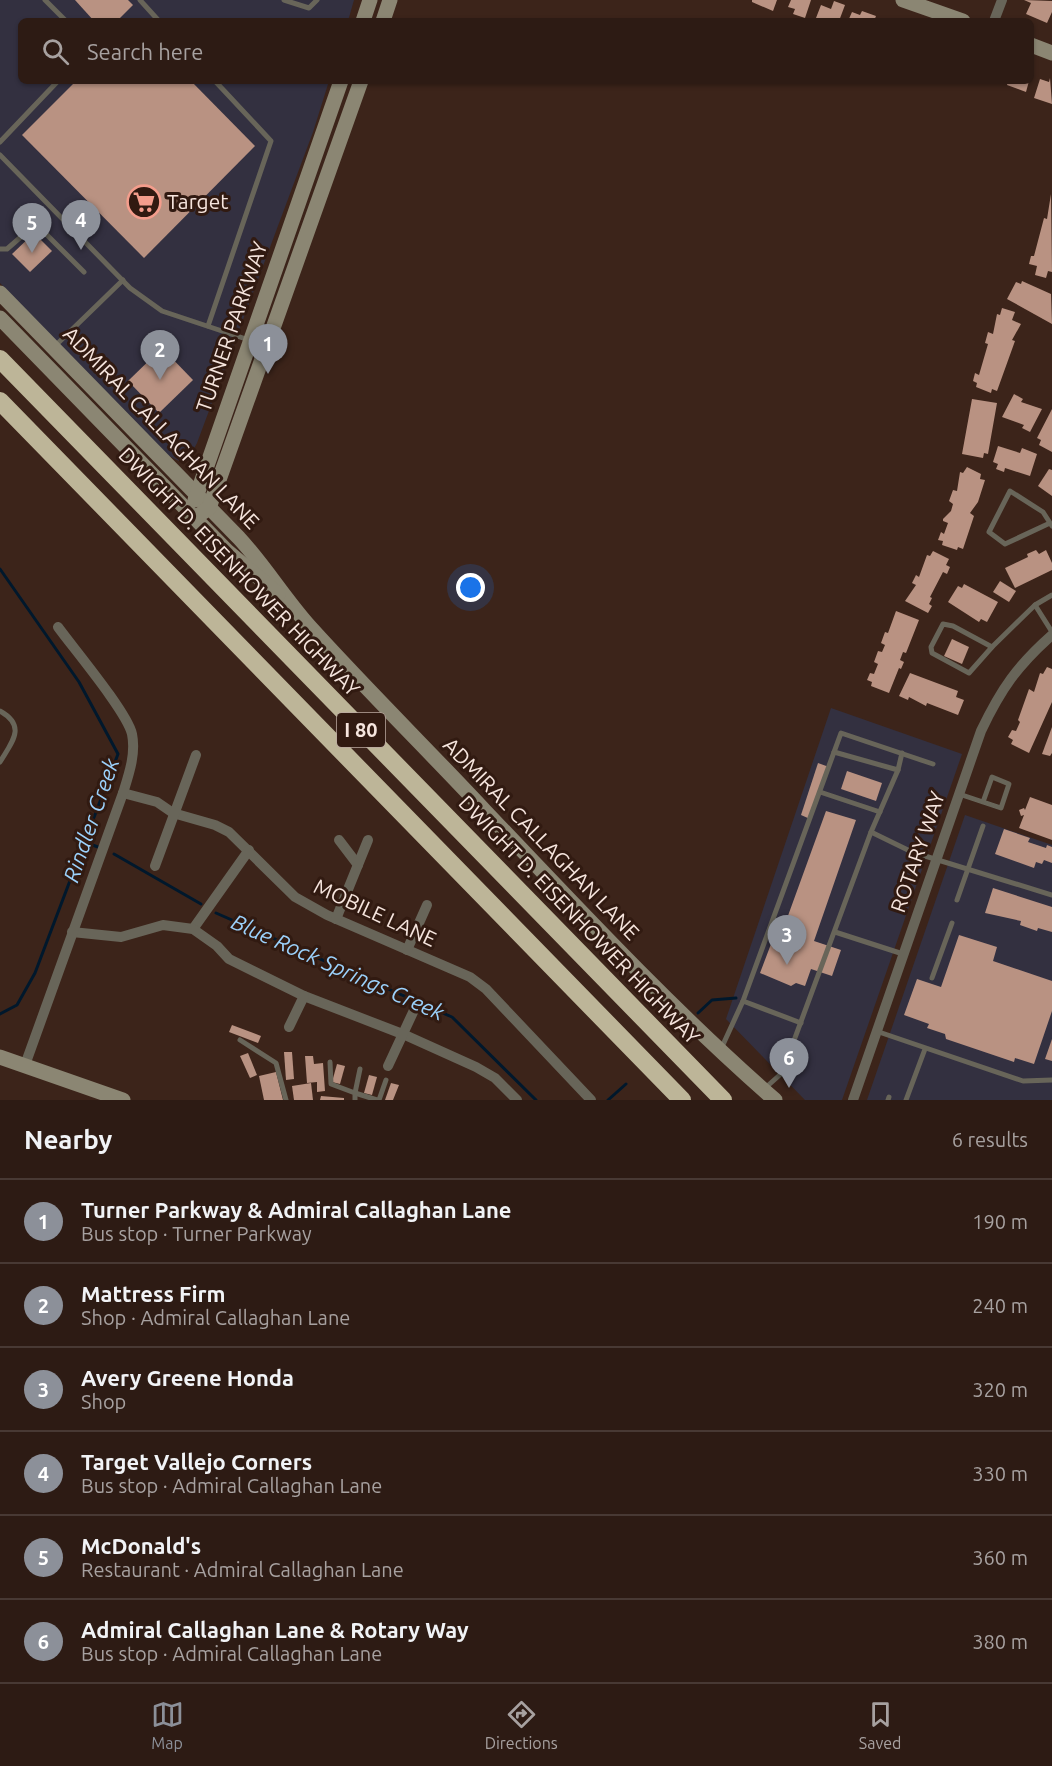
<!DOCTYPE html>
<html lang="en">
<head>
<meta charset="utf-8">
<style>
  :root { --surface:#2d1b14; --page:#35241d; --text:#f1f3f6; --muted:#a7a1a0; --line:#483934; --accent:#8c9099 }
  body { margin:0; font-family:Ubuntu,sans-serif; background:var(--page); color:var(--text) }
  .you { position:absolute; left:471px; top:588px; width:21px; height:21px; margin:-15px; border:4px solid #fff; border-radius:50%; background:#1a73e8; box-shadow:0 0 0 9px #1a73e833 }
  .badge { display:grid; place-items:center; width:39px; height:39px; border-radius:50%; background:var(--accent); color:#fff; font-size:20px; font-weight:700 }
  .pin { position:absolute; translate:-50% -50px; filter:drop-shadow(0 2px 3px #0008) }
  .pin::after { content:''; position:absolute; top:32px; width:21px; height:18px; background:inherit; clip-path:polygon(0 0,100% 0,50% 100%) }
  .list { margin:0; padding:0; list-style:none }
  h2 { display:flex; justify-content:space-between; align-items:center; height:78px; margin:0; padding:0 24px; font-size:26px }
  h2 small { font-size:20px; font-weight:400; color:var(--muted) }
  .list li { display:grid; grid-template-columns:39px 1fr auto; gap:18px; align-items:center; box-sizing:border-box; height:84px; padding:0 24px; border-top:2px solid var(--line) }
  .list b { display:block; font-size:22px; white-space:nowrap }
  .list p { margin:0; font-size:20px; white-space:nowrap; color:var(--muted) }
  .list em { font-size:20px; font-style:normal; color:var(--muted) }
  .icon { flex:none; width:33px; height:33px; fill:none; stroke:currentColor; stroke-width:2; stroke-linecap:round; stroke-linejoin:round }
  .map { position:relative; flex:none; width:1052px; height:1100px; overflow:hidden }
  .search { position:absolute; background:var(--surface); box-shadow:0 2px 4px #0004; left:18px; right:18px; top:18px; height:66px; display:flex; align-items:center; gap:15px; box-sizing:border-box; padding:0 21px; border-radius:9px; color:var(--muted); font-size:22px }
  .sheet { height:582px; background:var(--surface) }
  nav { display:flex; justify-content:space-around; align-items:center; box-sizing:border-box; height:84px; border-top:2px solid var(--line); background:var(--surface); font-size:16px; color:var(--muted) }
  nav a { display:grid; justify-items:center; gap:3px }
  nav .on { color:var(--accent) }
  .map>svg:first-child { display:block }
  .commercial { fill:#333040 }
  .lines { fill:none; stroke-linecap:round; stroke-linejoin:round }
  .stream { stroke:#00182c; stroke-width:3 }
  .building { fill:#b99282 }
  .lane { stroke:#686559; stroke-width:5 }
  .street { stroke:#686559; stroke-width:10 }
  .secondary { stroke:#8b8673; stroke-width:15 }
  .highway { stroke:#bdb598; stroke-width:18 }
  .labels { text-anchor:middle; stroke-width:6; stroke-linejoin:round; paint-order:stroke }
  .shield { fill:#311a11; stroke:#bba8a0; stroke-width:1.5 }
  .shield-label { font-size:20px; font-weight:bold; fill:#f6e5de }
  .poi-label { font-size:21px; fill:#f6e5de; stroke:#311a11; text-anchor:start }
  .street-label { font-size:21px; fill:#f6e5de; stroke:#311a11 }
  .water-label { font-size:22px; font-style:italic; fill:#9bd1fb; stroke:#311a11 }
</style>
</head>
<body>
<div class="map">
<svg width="1052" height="1100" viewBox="0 0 1052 1100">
  <rect width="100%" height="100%" fill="#3c241a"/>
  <!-- commercial -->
  <g class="commercial">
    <path d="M0 0H354L348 21H21V81H329L313 132 197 443 189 458 179 461 165 454 0 283Z"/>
    <path d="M831 708 962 754 842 1100H805L726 1019Z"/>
    <path d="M965 815 1052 845V1100H867Z"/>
  </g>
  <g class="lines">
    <!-- stream -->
    <g class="stream">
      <path d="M0 569 79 682 118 754 35 973 17 1005 0 1014"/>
      <path d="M84 842 98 847"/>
      <path d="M114 854 201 904"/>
      <path d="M216 913 452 1017 536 1100"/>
      <path d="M698 1013 712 1000 736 998"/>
      <path d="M608 1100 626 1084"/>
    </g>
  </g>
  <!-- building -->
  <g class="building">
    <path d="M75 0H128L133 5 117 21H94Z"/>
    <path d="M752 0H777L773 11 752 2Z"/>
    <path d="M791 0H811L805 18 793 14 795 9 788 7Z"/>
    <path d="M1024 0 1052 1V12L1047 23 1026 14 1031 3Z"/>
    <path d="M834 1 845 5 839 21 816 18 821 5 831 9Z"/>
    <path d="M862 11 876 16 874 21H848L852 12 860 15Z"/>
    <path d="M1050 78 1052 104 1034 98 1040 79 1049 82Z"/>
    <path d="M76 81H191L255 146 144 258 22 135Z"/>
    <path d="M1008 81H1029L1026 92 1007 85Z"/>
    <path d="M1051 194 1052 272 1048 271 1046 278 1035 275 1037 266 1029 264 1031 256H1034L1044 218 1047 219Z"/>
    <path d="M34 233 52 251 30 272 12 254Z"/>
    <path d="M1022 281 1051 294 1052 324 1007 299 1016 282 1021 284Z"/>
    <path d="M1002 308 1015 312 1012 320 1021 324 1012 340 1015 341 997 391 992 389 991 393 976 387 977 383 973 381 975 373 979 375 988 344 985 343 988 332 993 334 997 314 1000 315Z"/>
    <path d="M162 348 193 380 159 413 128 381Z"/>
    <path d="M1014 394 1023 399 1021 402 1042 409 1030 432 1022 428 1024 425 1002 417Z"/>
    <path d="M972 399 997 403 988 454 984 453 983 458 962 454Z"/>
    <path d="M1052 409V452L1039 445 1041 440 1037 438Z"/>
    <path d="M998 446 1020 453 1022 448 1037 454 1030 476 1005 468 1004 472 996 469 998 464 993 462Z"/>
    <path d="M967 467 981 474 980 479 985 480 978 502 970 513 974 516 963 549 958 547 957 550 942 545 943 541 938 540 941 532 944 534 948 523 943 521V519L951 511 953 504 949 501 953 490 957 491 960 472 963 473Z"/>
    <path d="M1049 469 1052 470V496L1038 486Z"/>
    <path d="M1036 550 1039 554 1046 550 1052 563V570L1015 588 1005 568 1028 557 1027 554Z"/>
    <path d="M933 551 949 559 946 565 950 567 947 574 943 572 930 597 932 598 929 604 932 606 928 613 905 601 916 585 912 583 916 575 919 577 927 555 930 556Z"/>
    <path d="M1000 581 1016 591 1009 602 993 592Z"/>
    <path d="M964 584 998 602 987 622 981 619 979 622 948 602 958 586 962 588Z"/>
    <path d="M896 611 919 620 906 653 903 652 900 660 904 662 901 669 899 668 889 693 871 686 872 682 867 680 870 673 874 674 878 664 874 662 878 651 882 652 885 645 881 643 885 632 888 633Z"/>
    <path d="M952 639 969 647 962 664 944 656Z"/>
    <path d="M1047 667 1052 669V702L1029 753 1011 744 1013 740 1008 737 1012 730 1016 731 1020 722 1018 720 1029 689 1034 692 1040 673 1043 674Z"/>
    <path d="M910 673 958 691 956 697 964 700 958 715 927 703 926 706 909 697 908 700 899 696Z"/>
    <path d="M1052 727V753L1050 756 1042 754Z"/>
    <path d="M818 763 829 767 810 819 801 815Z"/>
    <path d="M847 771 882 783 876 801 841 789Z"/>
    <path d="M1030 797 1052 805V840L1019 828 1024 815 1021 816 1019 810 1024 808 1025 810Z"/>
    <path d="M826 811 856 820 814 941 841 950 832 976 811 969 805 986 796 983 791 986 760 973 771 944 777 946Z"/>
    <path d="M1004 829 1030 838 1028 842 1046 848 1047 845 1052 847V863L1044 860 1042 864 1036 862 1034 868 995 854Z"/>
    <path d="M993 888 1052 907V932L1038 928 1037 931 1020 925 1021 921 985 913Z"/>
    <path d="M959 935 997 947 993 961 1052 981V1011L1034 1064 1015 1058 1014 1062 946 1039 945 1034 927 1028 929 1024 904 1015 917 979 941 987Z"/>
    <path d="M232 1025 261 1036 258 1043 229 1032Z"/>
    <path d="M1052 1039V1061L1045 1059Z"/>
    <path d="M284 1052H292L294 1079 286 1080Z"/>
    <path d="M248 1053 257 1075 250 1078 240 1056Z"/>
    <path d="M305 1056H313L314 1064 323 1063 325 1091 317 1092V1082L307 1083Z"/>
    <path d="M337 1064 345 1066 340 1084 332 1082Z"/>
    <path d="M276 1072 283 1100H264L259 1076Z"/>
    <path d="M369 1075 377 1077 372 1095 364 1093Z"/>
    <path d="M311 1083 313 1100H294L292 1086Z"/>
    <path d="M391 1083 399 1085 393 1100H385Z"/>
    <path d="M321 1096 344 1098V1100H320Z"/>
  </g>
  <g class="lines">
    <!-- lane -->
    <g class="lane">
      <path d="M45 0 66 21"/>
      <path d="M140 0 159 21"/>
      <path d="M284 0 309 8 317 0"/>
      <path d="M0 142 58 81"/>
      <path d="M0 155 130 288 162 311 249 340"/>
      <path d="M0 249H7L30 229 40 228 84 272"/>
      <path d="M208 326 271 141 215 81"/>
      <path d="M55 346 123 280"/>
      <path d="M1050 523 1005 544 989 532 1010 491 1043 512 1052 526"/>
      <path d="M1035 605 1052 632"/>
      <path d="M943 624 953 626 992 647 969 673 932 653 931 647Z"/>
      <path d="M992 647 1035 605 1052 595"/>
      <path d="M0 711C27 726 12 742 0 762"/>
      <path d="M834 752 898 770 902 753"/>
      <path d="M820 792 880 812"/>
      <path d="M959 794 1001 808 1009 784 992 777 983 802"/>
      <path d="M871 832 912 852 1052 895"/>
      <path d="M957 900 983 826"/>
      <path d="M835 932 903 954"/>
      <path d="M932 978 952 923"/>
      <path d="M743 1001 841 733 933 764"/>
      <path d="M876 1031 1023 1081 1052 1080"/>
      <path d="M240 1040 276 1063 286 1100"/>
      <path d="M721 1049 743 1001 801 1023"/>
      <path d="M330 1062 331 1084 355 1093V1100"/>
      <path d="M360 1069 355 1093 377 1100"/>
      <path d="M764 1089 782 1073 871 832 898 770"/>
      <path d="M379 1100 386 1080"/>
      <path d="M888 1100 889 1097"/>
      <path d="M906 1100 925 1049"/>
    </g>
    <!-- street -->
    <g class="street">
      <path d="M994 21 1002 0"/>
      <path d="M123 793 157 802 173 813 215 825 229 832 295 897 327 915 470 977 486 989 591 1100"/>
      <path d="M339 840 358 865"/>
      <path d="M155 866 196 755"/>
      <path d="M336 919 368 840"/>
      <path d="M193 929 249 850"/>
      <path d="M72 932 121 937 163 925 193 929 217 946 229 959 304 996 405 1035 476 1067 495 1078 517 1100"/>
      <path d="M407 950 427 905"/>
      <path d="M289 1027 304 996"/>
      <path d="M25 1065 123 793C129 774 136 754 132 734 127 712 74 649 58 627"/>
      <path d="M388 1066 415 1008"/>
      <path d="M853 1100 981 731C1001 689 1017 666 1052 635"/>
    </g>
    <!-- secondary -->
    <g class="secondary">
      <path d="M903 0 963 21"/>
      <path d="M363 21 370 0"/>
      <path d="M383 21 390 0"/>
      <path d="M1031 45 1052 53"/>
      <path d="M0 293 239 538C265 566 284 598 310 627 367 690 427 749 485 811 579 910 672 1010 775 1100"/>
      <path d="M0 318 227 551 278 594"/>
      <path d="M195 500 341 81"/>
      <path d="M195 518 209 508 361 81"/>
      <path d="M0 1057 123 1100"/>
    </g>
    <!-- highway -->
    <g class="highway">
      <path d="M0 359 723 1100"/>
      <path d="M0 401 682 1100"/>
    </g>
  </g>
  <!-- icons -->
  <defs>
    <symbol id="supermarket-ring" viewBox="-11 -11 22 22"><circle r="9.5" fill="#311a11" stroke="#f49d8c" stroke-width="1.5"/><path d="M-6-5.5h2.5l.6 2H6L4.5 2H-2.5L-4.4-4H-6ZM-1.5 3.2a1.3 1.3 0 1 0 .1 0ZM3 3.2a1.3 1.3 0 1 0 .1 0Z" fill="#f49d8c"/></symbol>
  </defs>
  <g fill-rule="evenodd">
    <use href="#supermarket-ring" x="125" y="183" width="38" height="38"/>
  </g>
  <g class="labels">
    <!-- shield labels -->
    <rect class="shield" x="337" y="713" width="48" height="34" rx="4.5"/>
    <g class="shield-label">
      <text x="361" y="737">I 80</text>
    </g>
    <!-- poi labels -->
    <g class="poi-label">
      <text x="167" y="209">Target</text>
    </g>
    <!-- street labels -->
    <g class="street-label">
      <text transform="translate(232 327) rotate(-71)" y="7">TURNER PARKWAY</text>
      <text transform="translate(161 428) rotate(46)" y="7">ADMIRAL CALLAGHAN LANE</text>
      <text transform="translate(239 572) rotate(46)" y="7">DWIGHT D. EISENHOWER HIGHWAY</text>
      <text transform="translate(541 839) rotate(46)" y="7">ADMIRAL CALLAGHAN LANE</text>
      <text transform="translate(918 852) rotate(-71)" y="7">ROTARY WAY</text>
      <text transform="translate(375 913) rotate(25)" y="7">MOBILE LANE</text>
      <text transform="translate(579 920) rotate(46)" y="7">DWIGHT D. EISENHOWER HIGHWAY</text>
    </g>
    <!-- water labels -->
    <g class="water-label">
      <text transform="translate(91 820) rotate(-71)" y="8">Rindler Creek</text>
      <text transform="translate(338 967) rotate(24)" y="8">Blue Rock Springs Creek</text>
    </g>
  </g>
</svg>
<div class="you"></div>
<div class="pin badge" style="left:268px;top:374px">1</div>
<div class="pin badge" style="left:160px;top:380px">2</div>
<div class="pin badge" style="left:787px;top:965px">3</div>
<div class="pin badge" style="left:81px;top:250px">4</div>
<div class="pin badge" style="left:32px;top:253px">5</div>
<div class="pin badge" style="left:789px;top:1088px">6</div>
<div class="search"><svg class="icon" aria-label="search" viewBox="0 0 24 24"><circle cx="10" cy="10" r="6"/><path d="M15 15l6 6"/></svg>Search here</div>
</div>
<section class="sheet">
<h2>Nearby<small>6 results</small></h2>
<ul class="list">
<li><span class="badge">1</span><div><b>Turner Parkway &amp; Admiral Callaghan Lane</b><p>Bus stop · Turner Parkway</p></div><em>190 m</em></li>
<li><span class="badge">2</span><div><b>Mattress Firm</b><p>Shop · Admiral Callaghan Lane</p></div><em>240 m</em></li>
<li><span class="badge">3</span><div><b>Avery Greene Honda</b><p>Shop</p></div><em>320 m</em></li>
<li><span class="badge">4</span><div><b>Target Vallejo Corners</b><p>Bus stop · Admiral Callaghan Lane</p></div><em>330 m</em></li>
<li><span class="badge">5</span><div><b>McDonald's</b><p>Restaurant · Admiral Callaghan Lane</p></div><em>360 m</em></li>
<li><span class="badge">6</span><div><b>Admiral Callaghan Lane &amp; Rotary Way</b><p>Bus stop · Admiral Callaghan Lane</p></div><em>380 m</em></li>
</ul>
</section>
<nav>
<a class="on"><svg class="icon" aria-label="map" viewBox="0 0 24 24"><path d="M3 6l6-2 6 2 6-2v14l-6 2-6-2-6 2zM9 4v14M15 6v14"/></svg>Map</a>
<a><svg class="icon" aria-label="directions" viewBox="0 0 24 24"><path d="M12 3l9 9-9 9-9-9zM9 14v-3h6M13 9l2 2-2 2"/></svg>Directions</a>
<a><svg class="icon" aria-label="saved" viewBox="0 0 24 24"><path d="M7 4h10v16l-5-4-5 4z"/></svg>Saved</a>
</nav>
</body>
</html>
